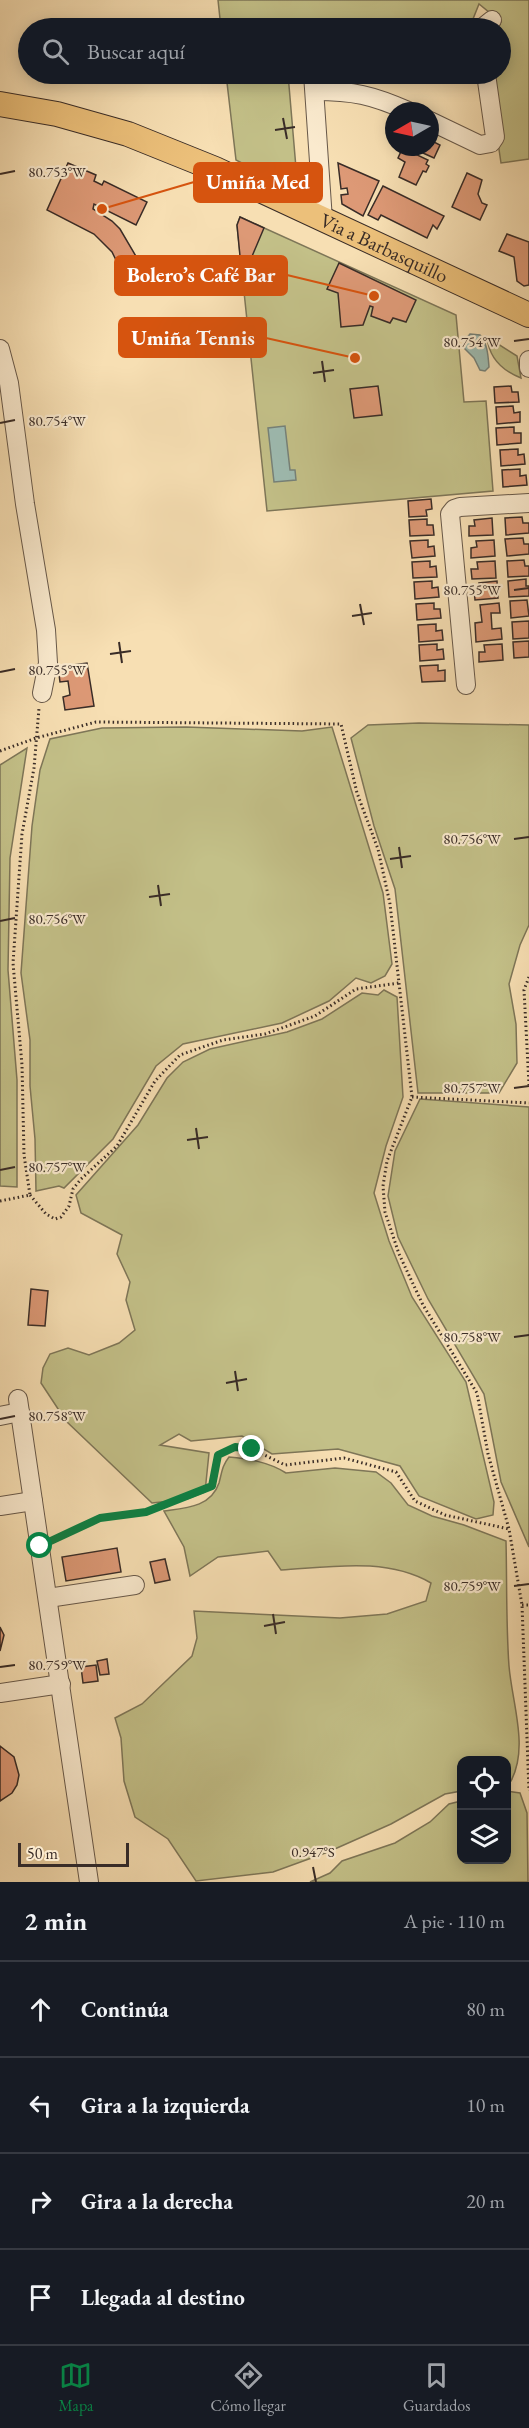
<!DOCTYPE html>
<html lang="es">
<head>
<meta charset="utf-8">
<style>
  :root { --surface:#171b24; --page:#20242c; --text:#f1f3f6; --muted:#9ea1a6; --line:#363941; --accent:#0b8043 }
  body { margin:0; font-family:"EB Garamond",serif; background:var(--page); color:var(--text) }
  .controls { position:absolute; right:18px; bottom:18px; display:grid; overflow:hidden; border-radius:12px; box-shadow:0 3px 15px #0003 }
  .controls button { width:54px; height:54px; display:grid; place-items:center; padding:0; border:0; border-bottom:2px solid var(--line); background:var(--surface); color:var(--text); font:30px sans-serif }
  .compass { position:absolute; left:385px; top:102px; width:54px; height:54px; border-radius:50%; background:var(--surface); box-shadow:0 3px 15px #0003; rotate:261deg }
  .scale { position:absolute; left:18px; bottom:15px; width:111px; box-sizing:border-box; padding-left:6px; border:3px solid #392c27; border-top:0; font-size:16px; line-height:21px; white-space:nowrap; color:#392c27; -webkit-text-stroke:4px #faeace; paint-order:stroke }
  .stop { position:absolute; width:18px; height:18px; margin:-14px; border:4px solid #0b8043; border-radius:50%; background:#fff }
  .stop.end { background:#0b8043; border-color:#fff; box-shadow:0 2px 6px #0008 }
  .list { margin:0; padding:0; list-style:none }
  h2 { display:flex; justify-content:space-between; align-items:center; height:78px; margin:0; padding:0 24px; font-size:26px }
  h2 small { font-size:20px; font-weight:400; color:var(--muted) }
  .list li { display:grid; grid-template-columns:39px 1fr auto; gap:18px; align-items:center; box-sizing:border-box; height:96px; padding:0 24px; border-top:2px solid var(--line) }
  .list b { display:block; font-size:22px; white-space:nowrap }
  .list em { font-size:20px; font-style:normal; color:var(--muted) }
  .icon { flex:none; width:33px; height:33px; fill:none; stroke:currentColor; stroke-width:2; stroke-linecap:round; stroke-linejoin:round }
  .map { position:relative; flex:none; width:529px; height:1882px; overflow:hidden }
  .search { position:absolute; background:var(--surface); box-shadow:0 3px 15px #0003; left:18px; right:18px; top:18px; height:66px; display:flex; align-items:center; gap:15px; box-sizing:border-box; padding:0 21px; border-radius:33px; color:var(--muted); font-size:22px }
  .sheet { height:462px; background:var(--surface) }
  nav { display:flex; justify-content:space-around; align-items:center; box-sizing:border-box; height:84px; border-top:2px solid var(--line); background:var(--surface); font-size:16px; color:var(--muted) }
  nav a { display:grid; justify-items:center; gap:3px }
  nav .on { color:var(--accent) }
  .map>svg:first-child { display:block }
  .green { fill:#c3c088; stroke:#7e7658; stroke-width:1.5 }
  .water { fill:#9ebcb2; stroke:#76827a; stroke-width:1.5 }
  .building { fill:#dd9976; stroke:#392c27; stroke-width:1.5 }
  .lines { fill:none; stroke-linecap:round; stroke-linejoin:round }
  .minor-casing { stroke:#68594a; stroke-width:20 }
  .major-casing { stroke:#392c27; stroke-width:26 }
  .path { stroke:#392c27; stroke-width:3; stroke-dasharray:1.5 3; stroke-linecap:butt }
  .minor { stroke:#faeace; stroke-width:18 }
  .major { stroke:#ecc07a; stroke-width:24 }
  .route { stroke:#0b8043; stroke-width:8 }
  .ticks { fill:none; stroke:#392c27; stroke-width:2 }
  .labels { text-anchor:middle; stroke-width:4.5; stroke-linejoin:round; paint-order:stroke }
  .street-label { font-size:20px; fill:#392c27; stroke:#faeace }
  .ticks-label { font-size:15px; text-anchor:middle; fill:#392c27; stroke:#faeace; stroke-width:4.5; stroke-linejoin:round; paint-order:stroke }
  .leader { fill:none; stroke:#d6540f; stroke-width:2 }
  .callout-dot { fill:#d6540f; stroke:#faeace; stroke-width:2 }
  .callout { fill:#d6540f; stroke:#d6540f; stroke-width:2 }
  .callout-label { font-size:21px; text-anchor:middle; font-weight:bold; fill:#fff }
</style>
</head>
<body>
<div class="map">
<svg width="529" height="1882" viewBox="0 0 529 1882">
  <rect width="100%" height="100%" fill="#f7dfb3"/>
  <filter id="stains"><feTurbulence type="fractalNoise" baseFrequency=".00333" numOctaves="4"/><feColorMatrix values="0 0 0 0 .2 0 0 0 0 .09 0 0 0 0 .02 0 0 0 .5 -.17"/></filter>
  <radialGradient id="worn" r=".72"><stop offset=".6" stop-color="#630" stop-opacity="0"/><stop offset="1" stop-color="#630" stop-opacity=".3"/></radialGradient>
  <!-- green -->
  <g class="green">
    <path d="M218 0H529V159L501 163 488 74H500V28H494L501 22 479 4 471 24 416 28H221Z"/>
    <path d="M226 74H288L296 168 282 184 236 160Z"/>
    <path d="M240 217 456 315 464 402 486 401 493 491 267 511 237 225Z"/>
    <path d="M487 337 517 356 521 378C503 371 489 358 487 337Z"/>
    <path d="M419 723 529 725V925L520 945 509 984 516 1024 517 1063 499 1093H418L395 889 374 826 351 738 368 725Z"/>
    <path d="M186 727 302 731 332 727 383 893 392 964 385 976 371 983 356 978 329 1001 282 1023 183 1044 156 1066 113 1139 64 1188 59 1186 36 1191 35 1139 30 1086V1040L21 973 32 826 40 770 50 739 102 728Z"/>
    <path d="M27 748 10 858 8 970 17 1080V1187L0 1186V765Z"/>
    <path d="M384 990 397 997 403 1097 386 1146 374 1193 389 1241 412 1297 466 1382 494 1502 493 1515 476 1519 419 1496 400 1466 338 1449 272 1454 242 1436 191 1441 179 1434 160 1445 209 1453 205 1492 187 1499 152 1503 66 1421 41 1383 43 1368 50 1354 68 1348 89 1355 119 1343 135 1330 126 1300 130 1282 117 1254 122 1235 81 1213 76 1195 138 1125 167 1078 183 1062 210 1049 287 1032 322 1019 362 993 378 995Z"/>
    <path d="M420 1099 529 1107V1547L501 1482 484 1394 428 1299 398 1237 388 1196 395 1151Z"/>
    <path d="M229 1457C249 1459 269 1462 286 1473L335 1468 376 1472 391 1483 408 1505 432 1516 464 1525 506 1541C507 1582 506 1625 509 1666 512 1703 529 1747 511 1781L507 1782 506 1760H462L461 1791 445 1794 391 1824 328 1852 273 1872 196 1881 168 1839 135 1817 124 1781 121 1738 115 1718 142 1704 192 1656 197 1638 194 1611 340 1618 387 1614 426 1601 431 1583C386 1557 331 1567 281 1570L268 1551 218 1557 190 1576 184 1547 164 1511C186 1508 211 1507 219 1483 222 1472 222 1466 229 1457Z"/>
    <path d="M507 1791 520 1793 527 1813 528 1882H310L330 1873 342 1861 395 1843 430 1822 449 1804 461 1801 462 1860H506Z"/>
  </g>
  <!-- water -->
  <g class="water">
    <path d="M470 334 480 335C488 345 488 356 489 367L485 371 480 370 474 358 464 348V341Z"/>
    <path d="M285 426 290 470H295L296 480 274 482 268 428Z"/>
  </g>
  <!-- building -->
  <g class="building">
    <path d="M430 140 440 145 434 158 423 153 425 147H430Z"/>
    <path d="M403 147 418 148 415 154 428 160 426 164 429 166 426 172 423 171 416 185 399 177 405 162 398 158Z"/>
    <path d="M68 163 96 175 94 181 102 185 104 181 147 202 136 225 94 204 93 209 112 221 120 229 137 258 119 266 112 252 94 234 47 210Z"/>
    <path d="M338 163 379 181 363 216 342 204 341 195 348 194 347 188 341 189Z"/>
    <path d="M467 173 482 180 478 194 482 203 487 205 480 220 452 207Z"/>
    <path d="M383 186 444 216 437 229 433 225 427 238 381 215 378 220 368 215Z"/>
    <path d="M240 217 264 228 250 261 240 256 237 225Z"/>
    <path d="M507 234 529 242V285L524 286 517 281 514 257 499 251Z"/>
    <path d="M339 263 416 300 406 322 393 318 390 323 371 316 373 307 370 306 363 325 341 327 338 293 327 289Z"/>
    <path d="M378 386 382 415 354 418 350 389Z"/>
    <path d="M511 386 512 392H518L519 402 495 403 494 387Z"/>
    <path d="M513 406 514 413 520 412V422L497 424 496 407Z"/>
    <path d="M514 427V433H521V443L497 445 496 428Z"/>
    <path d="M518 449V455L524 454 525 464 501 466 500 450Z"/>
    <path d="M520 469V476L526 475 527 485 503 487 502 470Z"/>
    <path d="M431 499 432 509 426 510 427 516 409 517 408 501Z"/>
    <path d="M522 517 523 523H529V533L506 535 505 518Z"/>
    <path d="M492 518 493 535 469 536V526H475L474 520Z"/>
    <path d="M427 519V525H433L434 535 410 536 409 520Z"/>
    <path d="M523 538 524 544H529V554L507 556 505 539Z"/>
    <path d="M428 540V547L434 546 435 556 412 558 410 541Z"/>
    <path d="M494 540 495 556 471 558V548L477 547 476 541Z"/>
    <path d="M524 560 525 566H529V576L508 577 507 561Z"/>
    <path d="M430 561V567L436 566 437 577 413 578 412 562Z"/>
    <path d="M495 561 496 578 472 579 471 569H478L477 562Z"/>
    <path d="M526 579V586H529V596L509 597 508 581Z"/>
    <path d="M432 581V588L438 587 439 597 415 599 414 582Z"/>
    <path d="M497 581 498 598 475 600 474 590 480 589 479 583Z"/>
    <path d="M527 600 529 616 511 618 510 601Z"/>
    <path d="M434 603V609H440L441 618 417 620 416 604Z"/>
    <path d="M499 603 500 613H491L492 629 501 628 502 639 476 642 475 623 482 622 480 605Z"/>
    <path d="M529 621V638L513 639 512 622Z"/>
    <path d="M436 624V631L442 630 443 640 419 642 418 625Z"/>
    <path d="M529 641V657L514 658 513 642Z"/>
    <path d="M437 644V650L443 649 444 659 420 661 419 645Z"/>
    <path d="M502 644 503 660 479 662V652H485L484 645Z"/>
    <path d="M87 663 94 706 65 710 63 697 70 695 68 681 60 682 58 667Z"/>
    <path d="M438 665V671L445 670V681L422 682 420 666Z"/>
    <path d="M31 1289 48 1291 45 1326 28 1325Z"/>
    <path d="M117 1548 121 1572 66 1581 62 1557Z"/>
    <path d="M165 1559 170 1580 155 1583 150 1562Z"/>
    <path d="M0 1627 4 1635 0 1651Z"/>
    <path d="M107 1659 109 1674 100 1675 97 1661Z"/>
    <path d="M96 1665 98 1681 83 1683 81 1667Z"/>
    <path d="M0 1746 14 1757 19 1775 17 1785 12 1793 0 1801Z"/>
  </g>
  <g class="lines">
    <defs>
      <g id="minor">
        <path d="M482 28 492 20"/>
        <path d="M313 74 323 220"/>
        <path d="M315 91C353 91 372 95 408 111"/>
        <path d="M430 121 480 145 491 143 495 137 486 74"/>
        <path d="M0 349 9 383 25 504 46 630 48 663 42 693"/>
        <path d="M529 360V368"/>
        <path d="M466 685 450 514 454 509 460 507 529 503"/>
        <path d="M18 1399 89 1882"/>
        <path d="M0 1416 20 1412"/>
        <path d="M0 1506 33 1501"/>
        <path d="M48 1598 135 1585"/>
        <path d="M0 1693 61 1684"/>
      </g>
      <g id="major">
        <path id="s1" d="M0 104 57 114 128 134 215 169 529 315"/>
      </g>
    </defs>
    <!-- minor casing -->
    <use href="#minor" class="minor-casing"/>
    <!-- major casing -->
    <use href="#major" class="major-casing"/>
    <!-- path -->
    <g class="path">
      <path d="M0 751 36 738 96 722 341 724 357 793 378 849 390 904 412 1097 387 1161 383 1186 385 1212 399 1254 423 1305 477 1393 488 1454 509 1529 522 1605 529 1791"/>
      <path d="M529 977 524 990 529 1085"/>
      <path d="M412 1097 529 1103"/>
      <path d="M30 1195 46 1214 55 1219 61 1217 69 1206 73 1189 81 1179 117 1146 155 1081 180 1055 223 1040 265 1034 315 1016 356 989 399 983"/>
      <path d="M0 1201 30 1195 24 1155 22 1065 13 963 22 834 34 768 39 708"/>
      <path d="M54 1540 100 1518 146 1512 212 1487 217 1455 235 1447 252 1449 285 1465 344 1458 396 1472 415 1501 445 1515 509 1529"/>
      <path d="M522 1605H529"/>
    </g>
    <!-- minor -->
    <use href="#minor" class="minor"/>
    <!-- major -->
    <use href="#major" class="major"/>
  </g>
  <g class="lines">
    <!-- route -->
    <path class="route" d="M40 1546 100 1518 146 1512 212 1486 218 1455 235 1447 252 1449"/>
  </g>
  <!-- ticks -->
  <path class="ticks" d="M283 118 287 139M275 130 295 127M0 174 15 171M514 341 529 339M322 361 325 382M313 373 334 370M0 423 15 420M514 590 529 588M360 604 364 625M352 616 372 613M119 642 122 663M110 654 131 651M0 672 15 669M514 839 529 837M399 847 402 868M390 859 411 856M158 885 161 906M149 897 170 894M0 921 15 918M514 1088 529 1086M196 1128 199 1149M187 1140 208 1137M0 1170 15 1167M514 1337 529 1335M235 1371 238 1391M226 1383 247 1379M0 1419 15 1416M514 1586 529 1584M273 1614 276 1634M264 1626 285 1622M0 1667 15 1665M313 1867 316 1882"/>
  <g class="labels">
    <!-- street labels -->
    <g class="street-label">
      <text dy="7" stroke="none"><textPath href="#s1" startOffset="412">Via a Barbasquillo</textPath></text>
    </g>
  </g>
  <g class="ticks-label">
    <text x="57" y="177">80.753°W</text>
    <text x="472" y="347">80.754°W</text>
    <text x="57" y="426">80.754°W</text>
    <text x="472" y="595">80.755°W</text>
    <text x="57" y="675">80.755°W</text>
    <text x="472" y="844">80.756°W</text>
    <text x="57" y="924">80.756°W</text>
    <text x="472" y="1093">80.757°W</text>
    <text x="57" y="1172">80.757°W</text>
    <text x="472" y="1342">80.758°W</text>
    <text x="57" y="1421">80.758°W</text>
    <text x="472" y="1591">80.759°W</text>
    <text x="57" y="1670">80.759°W</text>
    <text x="313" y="1857">0.947°S</text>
  </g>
  <!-- callouts -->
  <path class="leader" d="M102 209L194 182M374 296L287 275M355 358L266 338"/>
  <g class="callout-dot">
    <circle cx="102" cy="209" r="6"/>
    <circle cx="374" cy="296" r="6"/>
    <circle cx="355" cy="358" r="6"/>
  </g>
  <g class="callout">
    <rect x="194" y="163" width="128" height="39" rx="6"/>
    <rect x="115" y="256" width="172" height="39" rx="6"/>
    <rect x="119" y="318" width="147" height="39" rx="6"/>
  </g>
  <g class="callout-label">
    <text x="258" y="189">Umiña Med</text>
    <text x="201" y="282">Bolero’s Café Bar</text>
    <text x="193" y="345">Umiña Tennis</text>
  </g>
  <rect width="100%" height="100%" filter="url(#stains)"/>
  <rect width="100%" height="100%" fill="url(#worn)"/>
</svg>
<div class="controls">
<button><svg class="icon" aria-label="locate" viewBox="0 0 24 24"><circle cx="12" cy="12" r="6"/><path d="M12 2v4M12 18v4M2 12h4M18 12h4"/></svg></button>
<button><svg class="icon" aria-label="layers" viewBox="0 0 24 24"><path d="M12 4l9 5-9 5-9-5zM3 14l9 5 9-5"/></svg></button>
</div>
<svg class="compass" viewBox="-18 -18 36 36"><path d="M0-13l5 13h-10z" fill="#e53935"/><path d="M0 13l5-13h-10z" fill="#9ea1a6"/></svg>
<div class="scale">50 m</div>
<div class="stop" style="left:40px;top:1546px"></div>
<div class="stop end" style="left:252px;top:1449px"></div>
<div class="search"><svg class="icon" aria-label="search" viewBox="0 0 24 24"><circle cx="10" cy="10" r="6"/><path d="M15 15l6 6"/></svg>Buscar aquí</div>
</div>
<section class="sheet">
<h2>2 min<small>A pie · 110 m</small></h2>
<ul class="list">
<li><svg class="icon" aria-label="ahead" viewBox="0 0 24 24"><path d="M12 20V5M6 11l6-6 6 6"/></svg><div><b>Continúa</b></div><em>80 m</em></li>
<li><svg class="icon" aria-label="left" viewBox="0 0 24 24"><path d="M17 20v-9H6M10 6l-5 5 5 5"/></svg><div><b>Gira a la izquierda</b></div><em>10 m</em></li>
<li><svg class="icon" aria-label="right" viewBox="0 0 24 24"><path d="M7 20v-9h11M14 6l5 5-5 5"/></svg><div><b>Gira a la derecha</b></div><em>20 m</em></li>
<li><svg class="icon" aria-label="arrive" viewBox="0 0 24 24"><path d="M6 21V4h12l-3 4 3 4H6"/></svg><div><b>Llegada al destino</b></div></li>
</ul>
</section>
<nav>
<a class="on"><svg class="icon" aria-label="map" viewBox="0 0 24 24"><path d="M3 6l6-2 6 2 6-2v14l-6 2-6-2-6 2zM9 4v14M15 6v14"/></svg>Mapa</a>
<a><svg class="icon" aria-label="directions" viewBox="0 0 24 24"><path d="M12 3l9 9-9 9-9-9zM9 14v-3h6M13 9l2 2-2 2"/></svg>Cómo llegar</a>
<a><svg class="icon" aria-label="saved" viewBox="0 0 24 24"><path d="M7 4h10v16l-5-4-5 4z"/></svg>Guardados</a>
</nav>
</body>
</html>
